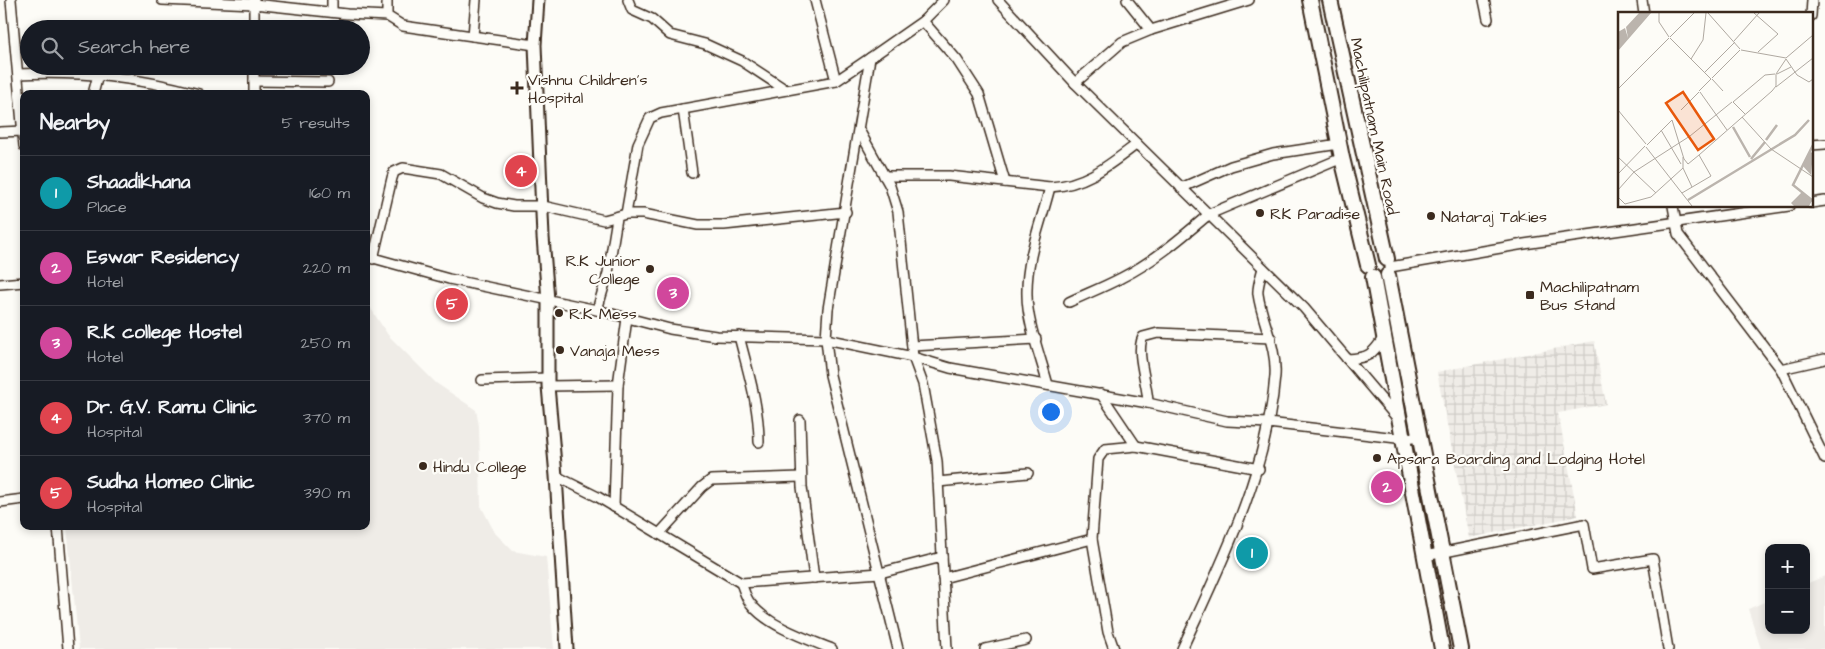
<!DOCTYPE html>
<html lang="en">
<head>
<meta charset="utf-8">
<style>
  :root { --surface:#171b24; --page:#20242c; --text:#f1f3f6; --muted:#9ea1a6; --line:#363941; --accent:#2563eb }
  body { margin:0; font-family:"Architects Daughter",sans-serif; background:var(--page); color:var(--text) }
  .controls { position:absolute; right:15px; bottom:15px; display:grid; overflow:hidden; border-radius:10px; box-shadow:0 2px 8px #0003 }
  .controls button { width:45px; height:45px; display:grid; place-items:center; padding:0; border:0; border-bottom:1px solid var(--line); background:var(--surface); color:var(--text); font:25px sans-serif }
  .you { position:absolute; left:1050px; top:411px; width:18px; height:18px; margin:-12px; border:4px solid #fff; border-radius:50%; background:#1a73e8; box-shadow:0 0 0 8px #1a73e833 }
  .badge { display:grid; place-items:center; width:32px; height:32px; border-radius:50%; background:var(--accent); color:#fff; font-size:16px; font-weight:700 }
  .pin { position:absolute; translate:-50% -50%; border:2px solid #fff; box-shadow:0 1px 5px #0006 }
  .list { margin:0; padding:0; list-style:none }
  h2 { display:flex; justify-content:space-between; align-items:center; height:65px; margin:0; padding:0 20px; font-size:21px }
  h2 small { font-size:16px; font-weight:400; color:var(--muted) }
  .list li { display:grid; grid-template-columns:32px 1fr auto; gap:15px; align-items:center; box-sizing:border-box; height:75px; padding:0 20px; border-top:1px solid var(--line) }
  .list b { display:block; font-size:19px; white-space:nowrap }
  .list p { margin:0; font-size:16px; white-space:nowrap; color:var(--muted) }
  .list em { font-size:16px; font-style:normal; color:var(--muted) }
  .icon { flex:none; width:28px; height:28px; fill:none; stroke:currentColor; stroke-width:2; stroke-linecap:round; stroke-linejoin:round }
  .map { position:relative; flex:none; width:1825px; height:649px; overflow:hidden }
  .search { position:absolute; background:var(--surface); box-shadow:0 2px 8px #0003; left:20px; top:20px; width:350px; height:55px; display:flex; align-items:center; gap:12px; box-sizing:border-box; padding:0 18px; border-radius:28px; color:var(--muted); font-size:19px }
  .panel { position:absolute; background:var(--surface); box-shadow:0 2px 8px #0003; left:20px; top:90px; width:350px; height:440px; border-radius:10px }
  .map>svg:first-child { display:block }
  .built { fill:#efece7 }
  .industrial { fill:url(#industrial-grid) }
  .lines { fill:none; stroke-linecap:round; stroke-linejoin:round }
  .street-casing { stroke:#3b2a1e; stroke-width:12 }
  .secondary-casing { stroke:#3b2a1e; stroke-width:15 }
  .primary-casing { stroke:#3b2a1e; stroke-width:18 }
  .street { stroke:#fdfcf7; stroke-width:9 }
  .secondary { stroke:#fdfcf7; stroke-width:11 }
  .primary { stroke:#fdfcf7; stroke-width:14 }
  .poi-dot { fill:#3b2a1e; stroke:#fdfcf7; stroke-width:2 }
  .labels { text-anchor:middle; stroke-width:4.5; stroke-linejoin:round; paint-order:stroke }
  .poi-label { font-size:16px; fill:#3b2a1e; stroke:#fdfcf7; text-anchor:start }
  .street-label { font-size:16px; fill:#3b2a1e; stroke:#fdfcf7 }
  .inset-river { fill:none; stroke:#bbb4ad; stroke-width:2.5 }
  .inset-road { fill:none; stroke:#afa8a0; stroke-width:1 }
  .view { fill:#e8590c; fill-opacity:0.15; stroke:#e8590c; stroke-width:2.5 }
  .inset-edge { fill:none; stroke:#3b2a1e; stroke-width:2.5 }
</style>
</head>
<body>
<div class="map">
<svg width="1825" height="649" viewBox="0 0 1825 649">
  <defs>
    <pattern id="industrial-grid" width="8" height="8" patternUnits="userSpaceOnUse" patternTransform="scale(1.25)"><rect width="8" height="8" fill="#efece7"/><path d="M0 4h8M4 0v8" fill="none" stroke="#cecbc6"/></pattern>
  </defs>
  <rect width="100%" height="100%" fill="#fdfcf7"/>
  <filter id="ink" filterUnits="userSpaceOnUse"><feTurbulence type="fractalNoise" baseFrequency=".02" numOctaves="2"/><feDisplacementMap in="SourceGraphic" scale="10" xChannelSelector="R" yChannelSelector="G"/><feConvolveMatrix kernelMatrix="1 2 1 2 8 2 1 2 1" color-interpolation-filters="sRGB"/></filter>
  <g filter="url(#ink)">
    <!-- built -->
    <g class="built">
      <path d="M366 301 388 335 436 383 476 410 479 426 481 506 495 533 513 551 546 557 554 649H79L67 526H366Z"/>
      <path d="M1825 576V649H1761L1748 609 1769 600V630H1806V584Z"/>
    </g>
    <!-- industrial -->
    <path class="industrial" d="M1594 341 1606 404 1558 413 1578 516 1469 538 1437 372Z"/>
    <g class="lines">
      <defs>
        <g id="street">
          <path d="M11 0 24 146"/>
          <path d="M162 0 254 4 347 14 387 16"/>
          <path d="M332 0V12"/>
          <path d="M387 0V16L403 26 535 45"/>
          <path d="M628 0 632 10 652 19 670 35 705 44 742 61 786 90"/>
          <path d="M815 0 836 81"/>
          <path d="M998 0 1075 83 1304 308 1398 419"/>
          <path d="M1127 0 1151 30"/>
          <path d="M1484 0 1488 19"/>
          <path d="M1642 0 1644 14"/>
          <path d="M1811 16 1812 0"/>
          <path d="M923 21 957 60 979 94 1005 182"/>
          <path d="M254 29V0"/>
          <path d="M473 36 476 0"/>
          <path d="M18 74C83 71 135 77 199 94"/>
          <path d="M254 81 328 82"/>
          <path d="M1075 83 1122 42 1151 30 1249 0"/>
          <path d="M93 94 98 75"/>
          <path d="M254 94V66"/>
          <path d="M683 109 692 173"/>
          <path d="M859 130 890 186 898 212 913 357 923 384 937 461 947 649"/>
          <path d="M0 132 24 131"/>
          <path d="M1811 145 1825 144"/>
          <path d="M884 176H949L1050 187C1086 185 1109 165 1137 144"/>
          <path d="M1181 188 1231 166 1273 154 1339 144"/>
          <path d="M1811 203 1825 201"/>
          <path d="M1673 206 1678 234 1781 369 1825 359"/>
          <path d="M626 214 638 144 650 118 661 113 836 81 870 58"/>
          <path d="M1207 215 1342 158"/>
          <path d="M366 256 449 279 597 310 670 329 716 336 826 339 913 357 950 368 1148 403 1227 421 1268 423 1405 439 1419 437"/>
          <path d="M373 259 392 178 394 172 403 168 441 174 483 198 497 203 514 206H543L604 220 626 214H643L698 225H724L846 212"/>
          <path d="M1390 267 1524 244 1789 206"/>
          <path d="M0 284 24 282"/>
          <path d="M1069 302C1086 294 1104 287 1121 278 1153 262 1181 238 1208 215"/>
          <path d="M597 310 608 273 617 218"/>
          <path d="M739 336C748 372 759 405 759 442"/>
          <path d="M912 346 1036 339"/>
          <path d="M1347 359C1369 358 1372 355 1384 337"/>
          <path d="M1781 369 1825 459"/>
          <path d="M482 380 548 378"/>
          <path d="M1048 385C1041 358 1027 323 1027 295 1026 257 1041 224 1050 187"/>
          <path d="M548 386 618 385"/>
          <path d="M1101 394 1136 446 1105 449 1098 459 1092 539 1108 632 1114 649"/>
          <path d="M1148 403C1148 385 1135 352 1143 337L1158 333 1271 338"/>
          <path d="M800 420 802 487 814 578"/>
          <path d="M1136 446 1259 469"/>
          <path d="M556 476 598 497 741 583 880 573 942 557"/>
          <path d="M938 482 1028 473"/>
          <path d="M0 502 24 499"/>
          <path d="M614 507 618 385 627 318"/>
          <path d="M58 526 68 649"/>
          <path d="M659 534 702 487 711 480 801 477"/>
          <path d="M1425 556 1584 524 1592 569 1653 559 1668 649"/>
          <path d="M943 578 1092 539"/>
          <path d="M741 583C744 590 746 599 751 604 768 626 807 639 832 649"/>
          <path d="M898 649 830 375 826 339 828 309 870 58 923 21 944 0"/>
          <path d="M985 649 1026 640"/>
          <path d="M1182 649C1222 562 1267 473 1275 376 1277 346 1262 323 1258 294 1257 287 1261 276 1263 268"/>
        </g>
        <path id="secondary" d="M538 0 535 45 543 237 548 300V386L556 476 567 649"/>
        <g id="primary">
          <path d="M1310 0 1342 158 1368 265"/>
          <path d="M1330 0 1387 259"/>
          <path d="M1388 275 1461 649"/>
          <path d="M1373 277 1442 649"/>
        </g>
      </defs>
      <!-- street casing -->
      <use href="#street" class="street-casing"/>
      <!-- secondary casing -->
      <use href="#secondary" class="secondary-casing"/>
      <!-- primary casing -->
      <use href="#primary" class="primary-casing"/>
      <!-- street -->
      <use href="#street" class="street"/>
      <!-- secondary -->
      <use href="#secondary" class="secondary"/>
      <!-- primary -->
      <use href="#primary" class="primary"/>
    </g>
  </g>
  <!-- markers -->
  <g class="poi-dot">
    <path d="M514.5 80.5h5v5h5v5h-5v5h-5v-5h-5v-5h5z"/>
    <circle cx="1260" cy="213" r="5"/>
    <circle cx="1431" cy="216" r="5"/>
    <circle cx="650" cy="269" r="5"/>
    <rect x="1525" y="290" width="10" height="10" rx="2.5"/>
    <circle cx="559" cy="313" r="5"/>
    <circle cx="560" cy="350" r="5"/>
    <circle cx="1377" cy="458" r="5"/>
    <circle cx="423" cy="466" r="5"/>
  </g>
  <g class="labels">
    <!-- poi labels -->
    <g class="poi-label">
      <text x="528" y="85">Vishnu Children's<tspan x="528" dy="18">Hospital</tspan></text>
      <text x="1270" y="219">RK Paradise</text>
      <text x="1441" y="222">Nataraj Takies</text>
      <text x="640" y="266" text-anchor="end">R.K Junior<tspan x="640" dy="18">College</tspan></text>
      <text x="1540" y="292">Machilipatnam<tspan x="1540" dy="18">Bus Stand</tspan></text>
      <text x="569" y="319">R.K Mess</text>
      <text x="570" y="356">Vanaja Mess</text>
      <text x="1387" y="464">Apsara Boarding and Lodging Hotel</text>
      <text x="433" y="472">Hindu College</text>
    </g>
    <!-- street labels -->
    <g class="street-label">
      <text transform="translate(1375 126) rotate(78)" y="6">Machilipatnam Main Road</text>
    </g>
  </g>
  <!-- overview -->
  <g transform="translate(1618 12)">
    <rect width="195" height="195" fill="#fdfcf7"/>
    <path d="M21 1H33L0 39V20L7 16 10 26 8 15ZM192 140 195 141 193 163 184 153ZM184 180 194 189 191 194H176L173 191Z" fill="#bbb4ad"/>
    <path class="inset-river" d="M115 115 132 145M148 128 159 113M195 133 175 173 195 189M133 147 147 130M70 188 177 123 191 108"/>
    <path class="inset-road" d="M41 1V10L51 25M90 1 122 37M136 1 160 22 140 40M52 25 76 1M52 26 93 67M116 29 141 1M123 38 168 46M168 46 195 23M73 47 85 28 88 1M168 47 179 63 191 70 195 67M87 60 117 30M158 62 168 47M159 62 173 55M94 66 122 38M94 67 105 79M158 75 195 46M0 77 51 26M81 79 93 67M82 80 109 118M115 90 147 63 157 62M115 90 127 102M0 98 28 132M63 98 81 80M124 105 153 137 195 165M54 108 66 147 70 152 81 143M43 118 63 152M29 133 54 108M28 135 74 194M0 145 38 181M65 156 74 175M0 162 27 134M0 178 16 160 72 124 114 90M64 181 93 164 81 143 154 79 158 74V62M0 185 7 192 33 185 65 156V145"/>
    <path class="view" d="M65 80 96 127 80 138 48 91Z"/>
    <rect width="195" height="195" class="inset-edge"/>
  </g>
</svg>
<div class="controls">
<button>+</button>
<button>−</button>
</div>
<div class="you"></div>
<div class="pin badge" style="left:1252px;top:553px;background:#0f9aa8">1</div>
<div class="pin badge" style="left:1387px;top:487px;background:#d1479c">2</div>
<div class="pin badge" style="left:673px;top:293px;background:#d1479c">3</div>
<div class="pin badge" style="left:521px;top:171px;background:#e0444e">4</div>
<div class="pin badge" style="left:452px;top:304px;background:#e0444e">5</div>
<div class="search"><svg class="icon" aria-label="search" viewBox="0 0 24 24"><circle cx="10" cy="10" r="6"/><path d="M15 15l6 6"/></svg>Search here</div>
<section class="panel">
<h2>Nearby<small>5 results</small></h2>
<ul class="list">
<li><span class="badge" style="background:#0f9aa8">1</span><div><b>Shaadikhana</b><p>Place</p></div><em>160 m</em></li>
<li><span class="badge" style="background:#d1479c">2</span><div><b>Eswar Residency</b><p>Hotel</p></div><em>220 m</em></li>
<li><span class="badge" style="background:#d1479c">3</span><div><b>R.K college Hostel</b><p>Hotel</p></div><em>250 m</em></li>
<li><span class="badge" style="background:#e0444e">4</span><div><b>Dr. G.V. Ramu Clinic</b><p>Hospital</p></div><em>370 m</em></li>
<li><span class="badge" style="background:#e0444e">5</span><div><b>Sudha Homeo Clinic</b><p>Hospital</p></div><em>390 m</em></li>
</ul>
</section>
</div>
</body>
</html>
